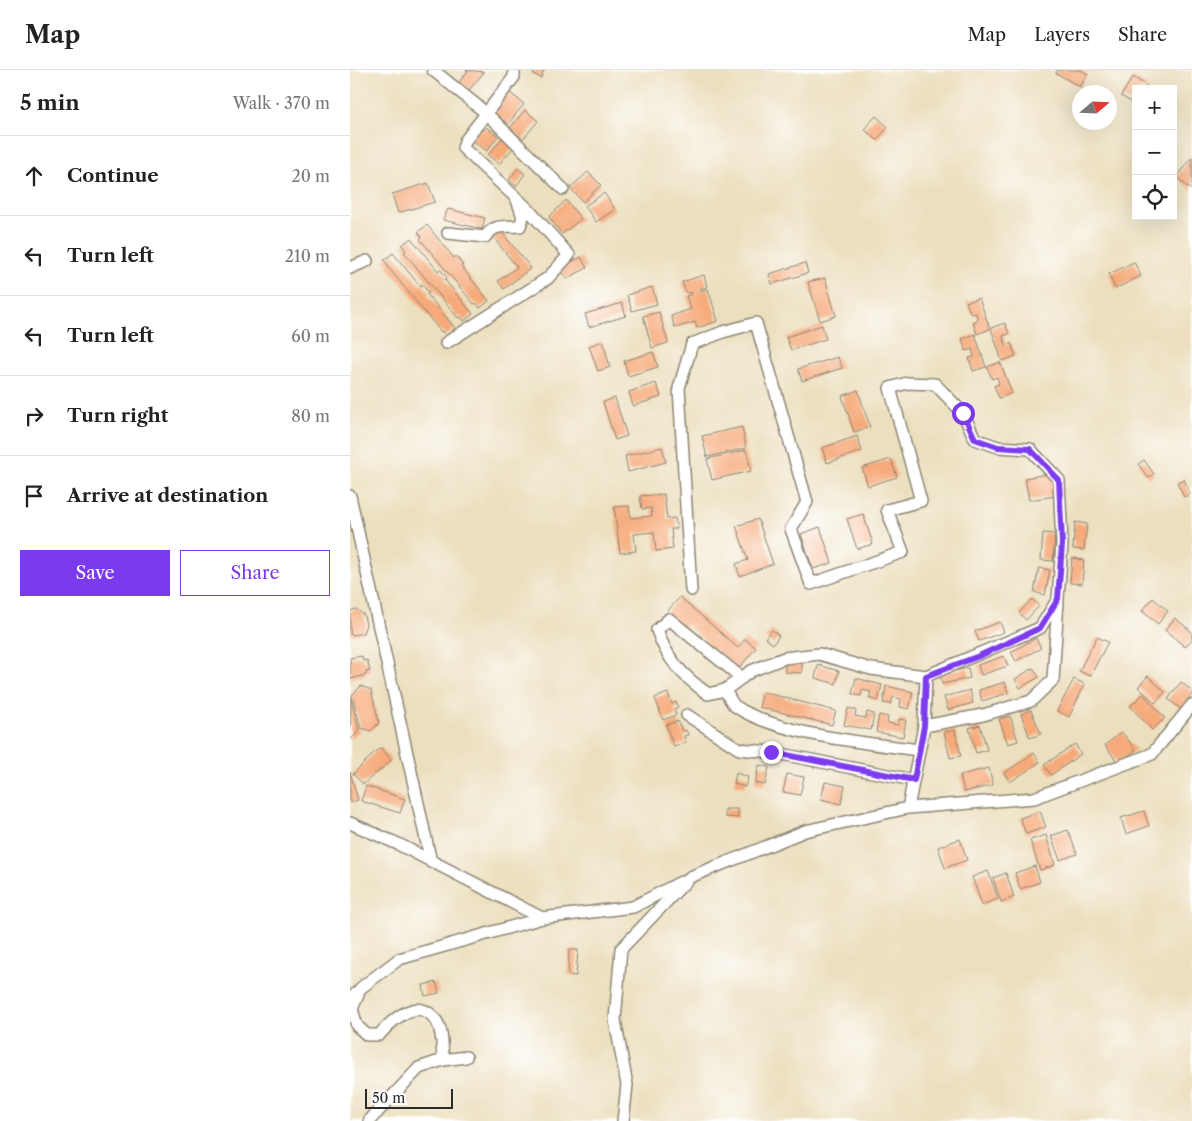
<!DOCTYPE html>
<html lang="en">
<head>
<meta charset="utf-8">
<style>
  :root { --surface:#fff; --page:#f6f6f6; --text:#222; --muted:#767676; --line:#e0e0e0; --accent:#7c3aed }
  body { margin:0; font-family:"Libre Caslon Text",serif; background:var(--page); color:var(--text) }
  .controls { position:absolute; right:15px; top:15px; display:grid; overflow:hidden; border-radius:0px; box-shadow:0 5px 20px #0002 }
  .controls button { width:45px; height:45px; display:grid; place-items:center; padding:0; border:0; border-bottom:1px solid var(--line); background:var(--surface); color:var(--text); font:25px sans-serif }
  .compass { position:absolute; left:722px; top:15px; width:45px; height:45px; border-radius:50%; background:var(--surface); box-shadow:0 5px 20px #0002; rotate:71deg }
  .scale { position:absolute; left:15px; bottom:12px; width:88px; box-sizing:border-box; padding-left:5px; border:2px solid #2b2b2b; border-top:0; font-size:14px; line-height:18px; white-space:nowrap; color:#2b2b2b; -webkit-text-stroke:4px #fff; paint-order:stroke }
  .stop { position:absolute; width:15px; height:15px; margin:-11px; border:4px solid #7c3aed; border-radius:50%; background:#fff }
  .stop.end { background:#7c3aed; border-color:#fff; box-shadow:0 1px 5px #0008 }
  .list { margin:0; padding:0; list-style:none }
  h2 { display:flex; justify-content:space-between; align-items:center; height:65px; margin:0; padding:0 20px; font-size:21px }
  h2 small { font-size:16px; font-weight:400; color:var(--muted) }
  .list li { display:grid; grid-template-columns:32px 1fr auto; gap:15px; align-items:center; box-sizing:border-box; height:80px; padding:0 20px; border-top:1px solid var(--line) }
  .list b { display:block; font-size:19px; white-space:nowrap }
  .list em { font-size:16px; font-style:normal; color:var(--muted) }
  .actions { display:flex; gap:10px; padding:15px 20px }
  .actions a { flex:1; padding:11px 0; border:1px solid var(--accent); border-radius:0px; text-align:center; font-size:18px; color:var(--accent) }
  .actions .main { background:var(--accent); color:#fff }
  .icon { flex:none; width:28px; height:28px; fill:none; stroke:currentColor; stroke-width:2; stroke-linecap:round; stroke-linejoin:round }
  .map { position:relative; flex:none; width:842px; height:1051px; overflow:hidden }
  header { display:flex; align-items:center; gap:30px; box-sizing:border-box; height:70px; padding:0 25px; background:var(--surface); border-bottom:1px solid var(--line) }
  header strong { font-size:24px }
  nav { display:flex; gap:28px; margin-inline-start:auto; font-size:18px }
  main { display:flex }
  aside { flex:1; background:var(--surface) }
  .map>svg:first-child { display:block }
  .building { fill:#f6aa7a }
  .lines { fill:none; stroke-linecap:round; stroke-linejoin:round }
  .street-casing { stroke:#8c8574; stroke-width:14 }
  .street { stroke:#fff; stroke-width:11 }
  .route { stroke:#7c3aed; stroke-width:6 }
</style>
</head>
<body>
<header>
<strong>Map</strong>
<nav><a>Map</a><a>Layers</a><a>Share</a></nav>
</header>
<main>
<aside>
<h2>5 min<small>Walk · 370 m</small></h2>
<ul class="list">
<li><svg class="icon" aria-label="ahead" viewBox="0 0 24 24"><path d="M12 20V5M6 11l6-6 6 6"/></svg><div><b>Continue</b></div><em>20 m</em></li>
<li><svg class="icon" aria-label="left" viewBox="0 0 24 24"><path d="M17 20v-9H6M10 6l-5 5 5 5"/></svg><div><b>Turn left</b></div><em>210 m</em></li>
<li><svg class="icon" aria-label="left" viewBox="0 0 24 24"><path d="M17 20v-9H6M10 6l-5 5 5 5"/></svg><div><b>Turn left</b></div><em>60 m</em></li>
<li><svg class="icon" aria-label="right" viewBox="0 0 24 24"><path d="M7 20v-9h11M14 6l5 5-5 5"/></svg><div><b>Turn right</b></div><em>80 m</em></li>
<li><svg class="icon" aria-label="arrive" viewBox="0 0 24 24"><path d="M6 21V4h12l-3 4 3 4H6"/></svg><div><b>Arrive at destination</b></div></li>
</ul>
<div class="actions"><a class="main">Save</a><a>Share</a></div>
</aside>
<div class="map">
<svg width="842" height="1051" viewBox="0 0 842 1051">
  <rect width="100%" height="100%" fill="#fff"/>
  <filter id="ink" filterUnits="userSpaceOnUse"><feTurbulence type="fractalNoise" baseFrequency=".02" numOctaves="2"/><feDisplacementMap in="SourceGraphic" scale="10" xChannelSelector="R" yChannelSelector="G"/><feConvolveMatrix kernelMatrix="1 2 1 2 8 2 1 2 1" color-interpolation-filters="sRGB"/></filter>
  <filter id="wash" filterUnits="userSpaceOnUse"><feTurbulence type="fractalNoise" baseFrequency=".0096" numOctaves="4" result="noise"/><feDisplacementMap in="SourceGraphic" scale="20" xChannelSelector="R" yChannelSelector="G"/><feGaussianBlur stdDeviation="1.12" result="paint"/><feColorMatrix in="noise" values="0 0 0 0 0 0 0 0 0 0 0 0 0 0 0 0 0 1.4 0 .05"/><feComposite in="paint" operator="in"/></filter>
  <g filter="url(#wash)">
    <rect width="100%" height="100%" fill="#ecdfbe"/>
    <g id="blocks">
      <!-- building -->
      <g class="building">
        <path d="M116 0 134 2 119 20 109 12 118 1Z"/>
        <path d="M185 0H194L191 8 183 4Z"/>
        <path d="M707 0H731L738 4 730 17 706 3Z"/>
        <path d="M783 7 797 16 796 19H786V35L771 26Z"/>
        <path d="M157 20 174 34 158 54 144 43 153 32 149 30Z"/>
        <path d="M175 40 188 51 173 69 160 58Z"/>
        <path d="M526 46 538 57 527 70 514 59Z"/>
        <path d="M136 57 148 66 137 81 121 69 129 58 133 61Z"/>
        <path d="M152 68 164 77 149 94 138 85Z"/>
        <path d="M842 87V120L826 107Z"/>
        <path d="M168 98 175 104 166 116 159 110Z"/>
        <path d="M238 102 251 115 233 132 220 118Z"/>
        <path d="M78 113 85 132 48 143 42 124Z"/>
        <path d="M254 123 265 139 246 152 235 136Z"/>
        <path d="M216 130 231 149 212 164 199 147Z"/>
        <path d="M98 139 135 148 132 159 93 150Z"/>
        <path d="M77 155 104 188 106 186 113 195 111 196 139 231 130 238 126 233 124 234 70 169 72 167 68 162Z"/>
        <path d="M150 160 181 198 154 219 148 211 167 197 142 166Z"/>
        <path d="M61 168 88 201 90 199 97 208 95 210 123 244 114 251 110 246 108 248 54 182 56 181 52 175Z"/>
        <path d="M43 183 70 216 72 214 79 223 77 224 105 258 96 266 92 261 91 262 37 196 38 195 34 190Z"/>
        <path d="M231 187 237 198 216 209 210 198Z"/>
        <path d="M784 192 791 206 765 219 759 204Z"/>
        <path d="M455 193 458 203 422 214 419 204Z"/>
        <path d="M354 205 357 217 350 219V221L358 219 368 251 347 258 345 252 325 258 321 246 341 239 336 226 342 224 341 222 336 223 332 212Z"/>
        <path d="M475 208 486 246 470 251 458 212Z"/>
        <path d="M302 217 307 234 282 241 277 225Z"/>
        <path d="M629 228 640 259 627 264 623 252 628 250 626 243 621 244 616 232Z"/>
        <path d="M272 233 276 246 239 257 235 244Z"/>
        <path d="M309 242 318 273 302 278 293 246Z"/>
        <path d="M655 253 659 264 653 266 656 275 661 273 666 286 652 291 641 258Z"/>
        <path d="M472 255 476 269 441 280 436 267Z"/>
        <path d="M625 264 636 297 623 301 619 288 624 287 622 279 616 281 612 269Z"/>
        <path d="M253 271 260 297 248 301 239 276Z"/>
        <path d="M303 282 308 297 278 306 274 291Z"/>
        <path d="M488 287 492 298 452 311 448 299Z"/>
        <path d="M650 292 662 323 649 328 644 316 649 314 647 307 642 309 637 297Z"/>
        <path d="M306 313 311 327 283 336 279 322Z"/>
        <path d="M508 320 520 357 504 362 492 326Z"/>
        <path d="M265 328 277 366 265 370 253 332Z"/>
        <path d="M392 357 396 378 357 387 352 366Z"/>
        <path d="M507 366 512 381 477 393 472 378Z"/>
        <path d="M312 377 316 392 278 402 275 386Z"/>
        <path d="M396 380 401 401 362 410 357 389Z"/>
        <path d="M541 389 547 407 518 416 512 398Z"/>
        <path d="M794 390 804 404 798 408 788 394Z"/>
        <path d="M702 403 706 426 679 430 675 408Z"/>
        <path d="M834 409 840 424 834 427 827 412Z"/>
        <path d="M314 424 317 449 325 448 327 459H321L323 479 306 481 304 462 284 464 286 481 270 483 264 437 279 436 281 448 302 446 301 438 292 439 290 426Z"/>
        <path d="M513 444 523 474 507 479 497 449Z"/>
        <path d="M408 449 423 494 390 506 386 494 398 490 386 456Z"/>
        <path d="M725 452 737 454 734 480 723 479Z"/>
        <path d="M470 457 482 493 463 499 451 464Z"/>
        <path d="M693 463 705 464 703 491 691 490Z"/>
        <path d="M722 488 734 490 732 514 720 513Z"/>
        <path d="M689 498 700 500 695 525 684 522Z"/>
        <path d="M330 527 388 578 395 569 406 578 388 599 365 579 357 589 350 582 358 573 336 554 332 559 315 544Z"/>
        <path d="M803 528 818 541 808 554 792 541Z"/>
        <path d="M682 529 689 536 676 550 669 543Z"/>
        <path d="M6 539 14 545 16 555 13 563 3 565 0 564V541Z"/>
        <path d="M825 548 842 562V569L835 577 815 560Z"/>
        <path d="M650 552 654 562 629 571 625 561Z"/>
        <path d="M422 560 429 566 423 574 415 568Z"/>
        <path d="M747 567 758 572 740 606 729 601Z"/>
        <path d="M686 568 691 578 666 591 661 582Z"/>
        <path d="M12 586 13 591 17 590 20 601 16 602V605L0 609V588Z"/>
        <path d="M654 586 658 596 631 605 628 595Z"/>
        <path d="M435 591 452 592V603L435 602Z"/>
        <path d="M468 595 489 601 486 614 465 608Z"/>
        <path d="M618 598 620 608 592 614 590 604Z"/>
        <path d="M683 598 689 607 670 618 665 609Z"/>
        <path d="M798 606 815 622 805 633 788 617Z"/>
        <path d="M506 608 532 615 528 631 519 628 521 622 512 620 511 626 502 624Z"/>
        <path d="M724 609 735 614 719 647 707 641Z"/>
        <path d="M655 612 658 623 632 631 629 620Z"/>
        <path d="M831 612 842 621V624L831 639 818 629Z"/>
        <path d="M11 616 21 620 29 653 21 661 11 658 2 625Z"/>
        <path d="M536 616 563 622 559 639 550 637 551 629 543 627 541 634 533 633Z"/>
        <path d="M620 620 623 633 598 640 594 627Z"/>
        <path d="M413 622 486 641 482 655 409 637Z"/>
        <path d="M318 623 322 634 326 632 328 637 324 639 326 645 313 650 305 628Z"/>
        <path d="M793 624 815 648 802 660 780 636Z"/>
        <path d="M1 628 9 661 1 669H0Z"/>
        <path d="M498 638 506 640 505 646 516 648 517 642 524 644 521 660 494 655Z"/>
        <path d="M681 640 691 664 680 668 671 644Z"/>
        <path d="M529 645 538 647 537 653 548 655 549 649 556 650 553 667 526 662Z"/>
        <path d="M660 646 668 671 658 674 649 649Z"/>
        <path d="M328 651 332 661 336 660 338 665 334 666 336 672 324 677 316 655Z"/>
        <path d="M630 655 637 680 626 683 619 658Z"/>
        <path d="M605 660 611 686 600 688 594 662Z"/>
        <path d="M772 662 786 680 768 693 755 675Z"/>
        <path d="M725 674 731 684 701 705 694 695Z"/>
        <path d="M31 678 41 689 40 692 13 714 3 704 28 679Z"/>
        <path d="M684 683 690 692 660 712 654 703Z"/>
        <path d="M409 695 419 697 415 715 405 713Z"/>
        <path d="M639 698 643 715 614 722 610 705Z"/>
        <path d="M0 702 8 730 0 733Z"/>
        <path d="M386 703 398 707 395 717 384 714Z"/>
        <path d="M437 704 454 707 450 725 433 722Z"/>
        <path d="M475 712 495 716 491 734 471 729Z"/>
        <path d="M16 716 55 729 50 743 11 731Z"/>
        <path d="M375 739H388V748L375 747Z"/>
        <path d="M690 741 696 757 676 764 670 748Z"/>
        <path d="M794 741 799 756 776 764 771 748Z"/>
        <path d="M718 760 727 784 710 790 701 766Z"/>
        <path d="M696 765 705 795 690 800 680 770Z"/>
        <path d="M610 769 617 790 595 798 588 777Z"/>
        <path d="M685 796 690 812 670 819 665 803Z"/>
        <path d="M638 801 648 829 632 835 622 807Z"/>
        <path d="M656 803 664 827 651 832 643 808Z"/>
        <path d="M219 880H228L226 906 218 905Z"/>
        <path d="M86 912 89 923 75 926 73 915Z"/>
      </g>
    </g>
  </g>
  <g filter="url(#ink)">
    <use href="#blocks" fill-opacity="0" stroke="#8c8574" stroke-width="1"/>
    <g class="lines">
      <defs>
        <g id="street">
          <path d="M83 0 136 43 213 119"/>
          <path d="M98 163 135 167C145 153 155 157 170 156L173 147 167 130"/>
          <path d="M0 198 17 191"/>
          <path d="M96 273 198 208 219 185 176 137 113 78 115 71 164 7V0"/>
          <path d="M0 426 81 792"/>
          <path d="M341 520 329 318 342 274 373 262 406 253 457 432 441 459 461 514 553 482 537 440 571 431 540 318 557 313 585 314 613 343 625 369 648 377 680 379 709 410 712 474 708 529 690 558 576 606 521 599 469 584 434 588 401 601 375 620 358 624C333 606 317 590 307 560L319 549 392 608"/>
          <path d="M375 620C378 625 381 633 385 636 426 665 519 673 569 680"/>
          <path d="M337 645 389 679 421 682 563 710"/>
          <path d="M574 656 633 645 681 631 703 610 708 531"/>
          <path d="M558 738 574 656 576 606"/>
          <path d="M0 753 48 774 192 848 283 837 331 812"/>
          <path d="M8 925 2 939 7 956 17 965H29C43 949 70 924 87 952 93 962 92 978 93 990"/>
          <path d="M0 930 12 917 49 889 192 848"/>
          <path d="M19 1051 69 998 93 990 116 987"/>
          <path d="M273 1051 277 1015 265 950 271 879 340 807 455 761 558 738 684 728 802 684 842 635"/>
        </g>
      </defs>
      <!-- street casing -->
      <use href="#street" class="street-casing"/>
      <!-- street -->
      <use href="#street" class="street"/>
    </g>
  </g>
  <g class="lines" filter="url(#ink)">
    <!-- route -->
    <path class="route" d="M421 682 564 710 574 656 576 606 629 586 690 558 708 529 712 474 709 410 680 379 648 377 625 369 613 343"/>
  </g>
</svg>
<div class="controls">
<button>+</button>
<button>−</button>
<button><svg class="icon" aria-label="locate" viewBox="0 0 24 24"><circle cx="12" cy="12" r="6"/><path d="M12 2v4M12 18v4M2 12h4M18 12h4"/></svg></button>
</div>
<svg class="compass" viewBox="-18 -18 36 36"><path d="M0-13l5 13h-10z" fill="#e53935"/><path d="M0 13l5-13h-10z" fill="#767676"/></svg>
<div class="scale">50 m</div>
<div class="stop" style="left:613px;top:343px"></div>
<div class="stop end" style="left:421px;top:682px"></div>
</div>
</main>
</body>
</html>
